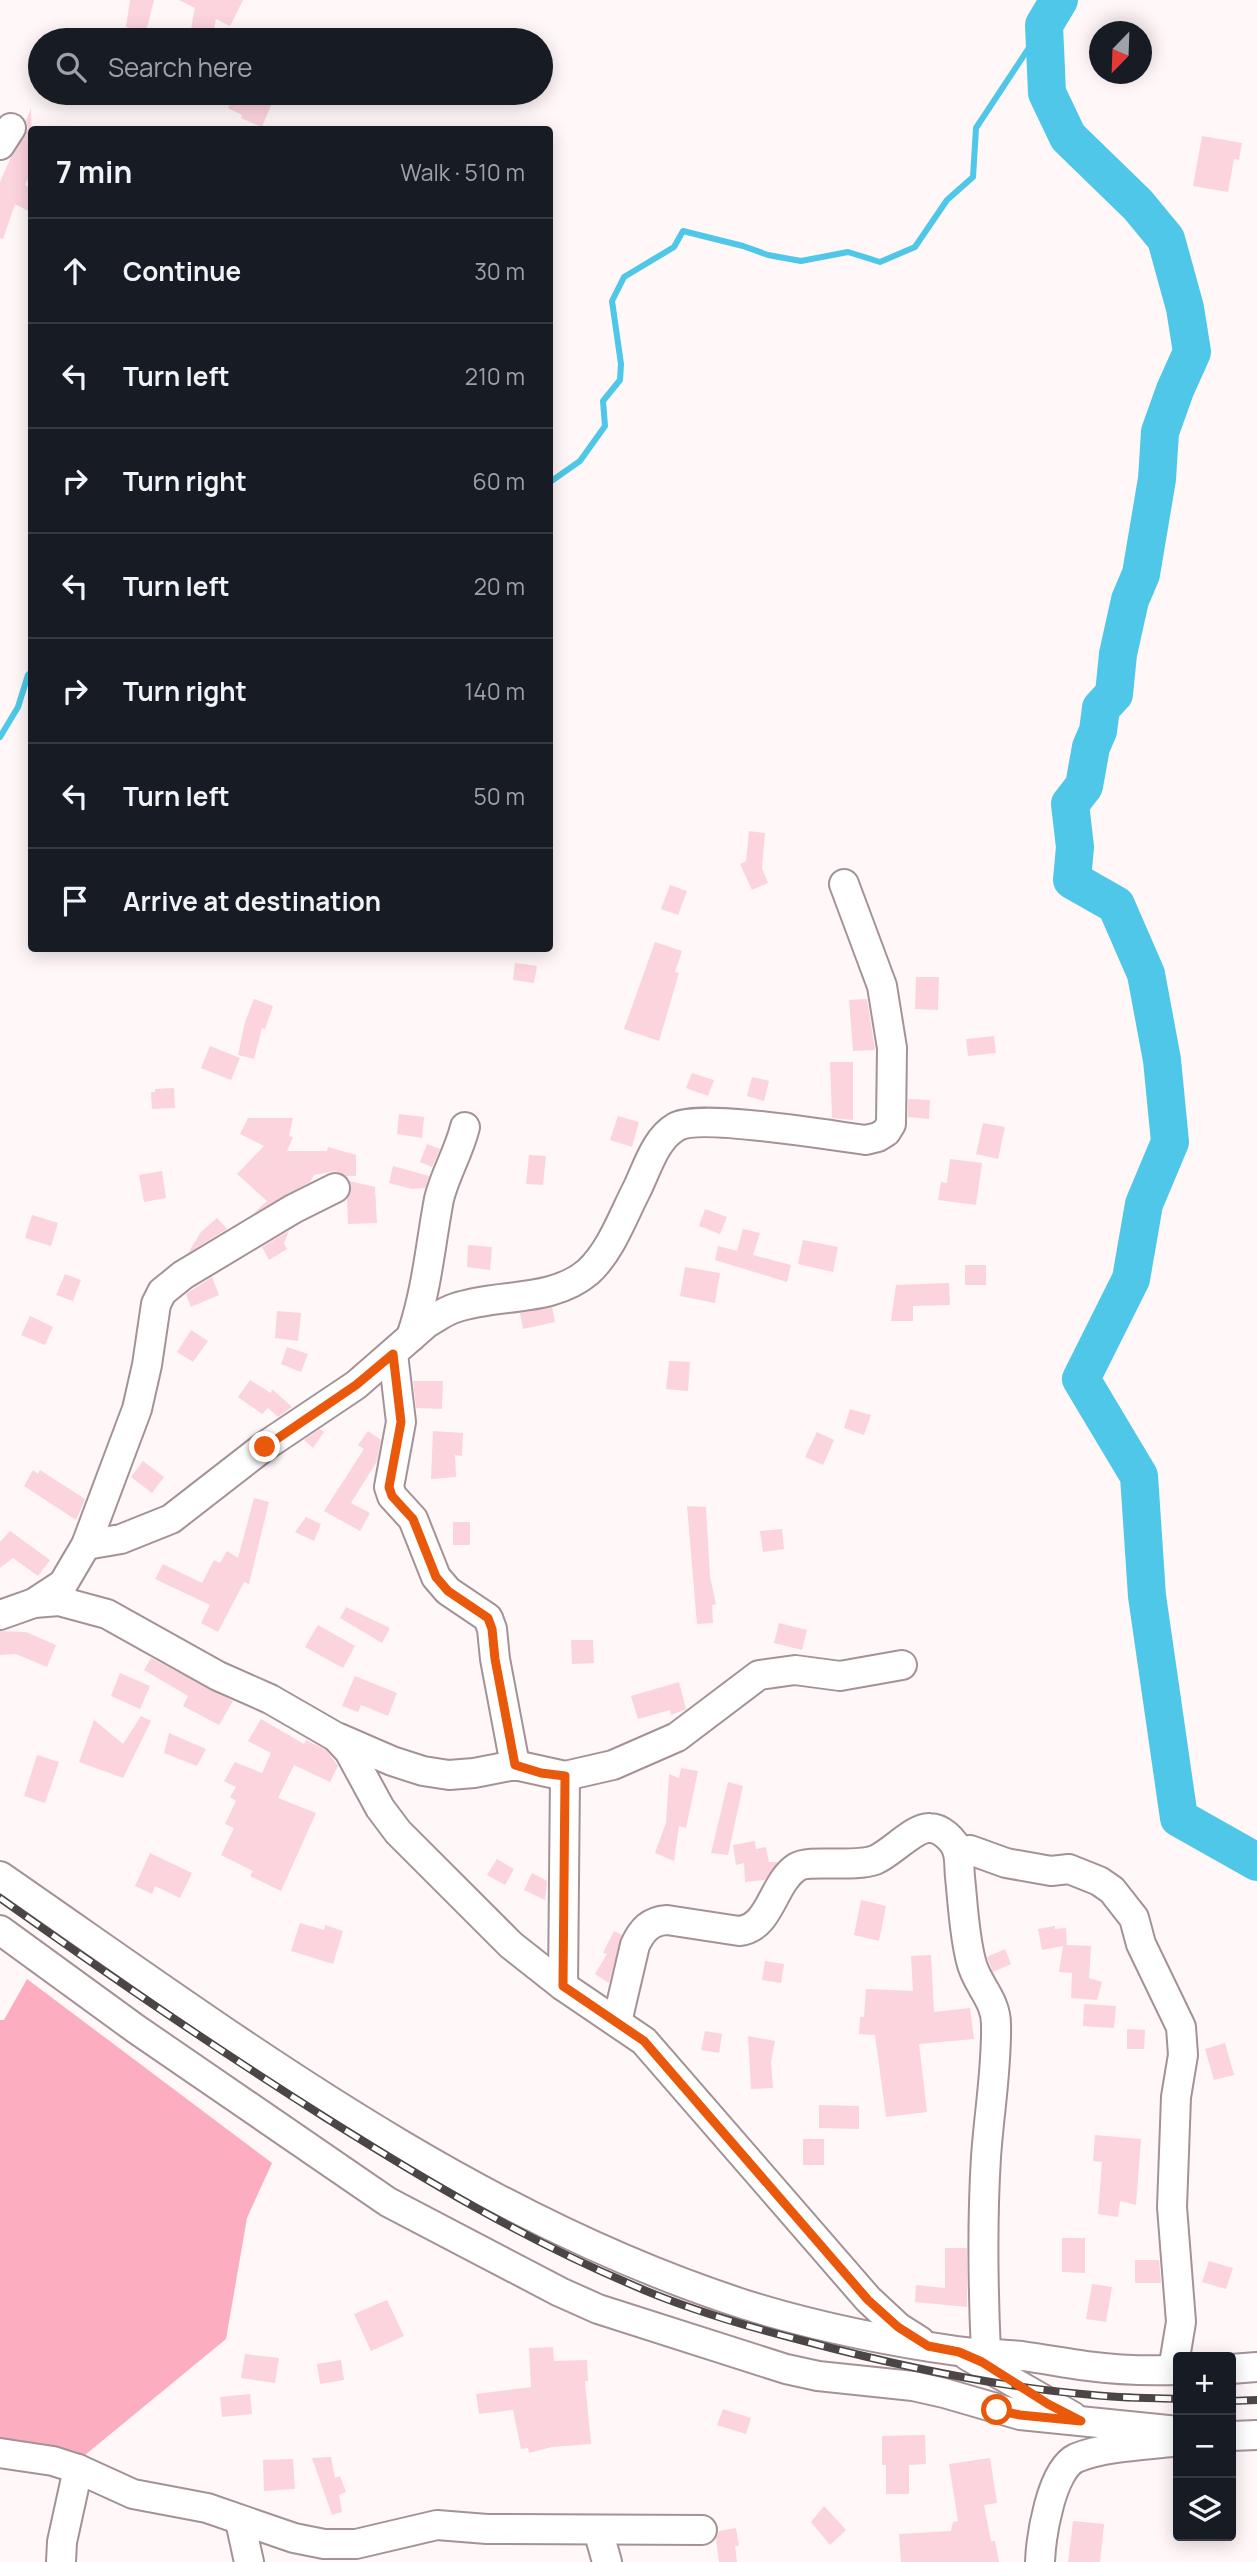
<!DOCTYPE html>
<html lang="en">
<head>
<meta charset="utf-8">
<style>
  :root { --surface:#171b24; --page:#242831; --text:#f1f3f6; --muted:#9ea1a6; --line:#363941 }
  body { margin:0; font-family:Manrope,sans-serif; background:var(--page); color:var(--text) }
  .controls { position:absolute; right:21px; bottom:21px; display:grid; overflow:hidden; border-radius:7px; box-shadow:0 4px 18px #0003 }
  .controls button { width:63px; height:63px; display:grid; place-items:center; padding:0; border:0; border-bottom:2px solid var(--line); background:var(--surface); color:var(--text); font:35px sans-serif }
  .compass { position:absolute; left:1089px; top:21px; width:63px; height:63px; border-radius:50%; background:var(--surface); box-shadow:0 4px 18px #0003; rotate:203deg }
  .stop { position:absolute; width:21px; height:21px; margin:-16px; border:5px solid #ea580c; border-radius:50%; background:#fff }
  .stop.end { background:#ea580c; border-color:#fff; box-shadow:0 2px 7px #0008 }
  .list { margin:0; padding:0; list-style:none }
  h2 { display:flex; justify-content:space-between; align-items:center; height:91px; margin:0; padding:0 28px; font-size:30px }
  h2 small { font-size:23px; font-weight:400; color:var(--muted) }
  .list li { display:grid; grid-template-columns:46px 1fr auto; gap:21px; align-items:center; box-sizing:border-box; height:105px; padding:0 28px; border-top:2px solid var(--line) }
  .list b { display:block; font-size:26px; white-space:nowrap }
  .list em { font-size:23px; font-style:normal; color:var(--muted) }
  .icon { flex:none; width:38px; height:38px; fill:none; stroke:currentColor; stroke-width:2; stroke-linecap:round; stroke-linejoin:round }
  .map { position:relative; flex:none; width:1257px; height:2562px; overflow:hidden }
  .search { position:absolute; background:var(--surface); box-shadow:0 4px 18px #0003; left:28px; top:28px; width:525px; height:77px; display:flex; align-items:center; gap:18px; box-sizing:border-box; padding:0 24px; border-radius:38px; color:var(--muted); font-size:26px }
  .panel { position:absolute; background:var(--surface); box-shadow:0 4px 18px #0003; left:28px; top:126px; width:525px; height:826px; border-radius:7px }
  .map>svg:first-child { display:block }
  .green { fill:#fcadc0 }
  .lines { fill:none; stroke-linecap:round; stroke-linejoin:round }
  .stream { stroke:#4ec7e8; stroke-width:6 }
  .river { stroke:#4ec7e8; stroke-width:38 }
  .building { fill:#fcd4dd }
  .minor-casing { stroke:#a49296; stroke-width:32 }
  .minor { stroke:#fff; stroke-width:28 }
  .rail-casing { stroke:#4c4546; stroke-width:8 }
  .rail { stroke:#fff; stroke-width:5; stroke-dasharray:16; stroke-linecap:butt }
  .route { stroke:#ea580c; stroke-width:9 }
</style>
</head>
<body>
<div class="map">
<svg width="1257" height="2562" viewBox="0 0 1257 2562">
  <rect width="100%" height="100%" fill="#fff7f8"/>
  <!-- green -->
  <path class="green" d="M27 1979 272 2163 247 2218 226 2339 85 2455 0 2445V2020H4Z"/>
  <g class="lines">
    <!-- stream -->
    <g class="stream">
      <path d="M550 482 580 461 605 426 603 401 620 380 621 364 612 301 624 277 674 247 683 231 743 246 768 255 801 261 848 252 880 262 915 247 947 200 973 177 976 128 1044 25"/>
      <path d="M0 737 18 707 28 675 32 671"/>
    </g>
    <!-- river -->
    <path class="river" d="M1059 0 1044 25 1047 93 1068 137 1138 205 1166 239 1185 308 1192 352 1175 390 1160 432 1157 479 1141 574 1130 600 1118 654 1114 694 1101 708 1098 731 1091 747 1084 786 1070 804 1075 847 1072 880 1116 905 1146 974 1162 1060 1170 1142 1144 1204 1131 1279 1081 1379 1139 1476 1147 1596 1179 1818 1257 1862"/>
  </g>
  <!-- building -->
  <g class="building">
    <path d="M130 0H154L146 32 126 27Z"/>
    <path d="M179 0H243L230 26 216 19 212 40H189L195 8Z"/>
    <path d="M235 93H276L262 127 241 118 242 115 228 108Z"/>
    <path d="M31 108 32 170 25 185 32 188V213L15 204 3 239 0 238V182L11 157 25 136 28 128 26 121Z"/>
    <path d="M1202 136 1242 143 1239 160 1234 159 1228 192 1193 186Z"/>
    <path d="M749 831 765 833 762 868 768 883 752 890 740 864 746 861Z"/>
    <path d="M670 885 687 891 678 915 661 909Z"/>
    <path d="M655 942 682 951 675 972 679 973 659 1041 624 1029Z"/>
    <path d="M515 963 537 966 534 983 513 980Z"/>
    <path d="M916 977H939L938 1010 915 1009Z"/>
    <path d="M254 999 273 1006 265 1029 262 1028 254 1059 238 1055 245 1022Z"/>
    <path d="M867 999 875 1050 853 1051 849 1000Z"/>
    <path d="M994 1036 996 1053 968 1056 966 1039Z"/>
    <path d="M210 1046 240 1058 231 1080 201 1068Z"/>
    <path d="M830 1062H853V1120L832 1118Z"/>
    <path d="M692 1073 714 1080 708 1096 686 1088Z"/>
    <path d="M752 1077 769 1081 764 1101 747 1096Z"/>
    <path d="M174 1088 175 1108 152 1109 151 1092H155V1089Z"/>
    <path d="M908 1099 930 1100 929 1119 908 1117Z"/>
    <path d="M399 1114 424 1117 422 1138 397 1134Z"/>
    <path d="M618 1116 639 1122 632 1147 610 1140Z"/>
    <path d="M248 1118H293L289 1136 293 1137 287 1151H327L328 1147 356 1155V1176H346L335 1171 314 1175 310 1182 253 1214 267 1201 237 1174 264 1146 240 1134Z"/>
    <path d="M983 1123 1005 1127 998 1159 976 1154Z"/>
    <path d="M427 1144 440 1149 432 1167 420 1162Z"/>
    <path d="M529 1155 546 1156 543 1185 526 1184Z"/>
    <path d="M950 1159 982 1163 976 1205 938 1200 941 1182 947 1183Z"/>
    <path d="M393 1166 429 1176 425 1188 412 1189 389 1183Z"/>
    <path d="M162 1171 166 1198 144 1202 139 1175Z"/>
    <path d="M350 1181 375 1187 377 1223 348 1224 347 1199 351 1190Z"/>
    <path d="M705 1209 727 1217 720 1234 699 1226Z"/>
    <path d="M32 1215 58 1223 51 1246 25 1238Z"/>
    <path d="M217 1218 227 1229 188 1253 201 1232Z"/>
    <path d="M743 1229 760 1233 753 1255 791 1265 787 1282 715 1260 718 1246 737 1251Z"/>
    <path d="M289 1231 284 1243 287 1249 269 1260 262 1247Z"/>
    <path d="M803 1240 838 1247 833 1272 798 1264Z"/>
    <path d="M468 1245 492 1247 490 1270 467 1267Z"/>
    <rect x="965" y="1265" width="21" height="20"/>
    <path d="M685 1267 720 1273 715 1303 680 1296Z"/>
    <path d="M65 1274 81 1280 73 1301 56 1295Z"/>
    <path d="M212 1277 219 1295 191 1307 186 1294Z"/>
    <path d="M949 1283 950 1305 913 1306V1321H891L896 1285Z"/>
    <path d="M552 1307 555 1322 523 1329 520 1313Z"/>
    <path d="M277 1311 301 1313 298 1341 275 1338Z"/>
    <path d="M30 1316 53 1327 45 1345 21 1335Z"/>
    <path d="M191 1330 208 1341 193 1362 177 1352Z"/>
    <path d="M287 1347 308 1354 301 1372 281 1364Z"/>
    <path d="M669 1361 690 1362 688 1391 666 1389Z"/>
    <path d="M250 1380 271 1393 272 1389 292 1407 278 1417 268 1408 262 1414 238 1397Z"/>
    <path d="M413 1381H443L442 1409 416 1408Z"/>
    <path d="M850 1409 871 1415 864 1435 844 1428Z"/>
    <path d="M320 1429 324 1432 313 1448 304 1440Z"/>
    <path d="M368 1431 381 1440 377 1461 351 1503 370 1513 360 1531 324 1511 364 1449 358 1445Z"/>
    <path d="M433 1431 463 1433 462 1456 455 1455 456 1477 431 1479Z"/>
    <path d="M817 1432 834 1440 823 1465 805 1457Z"/>
    <path d="M143 1461 164 1477 152 1493 131 1477Z"/>
    <path d="M33 1470 38 1474 40 1470 85 1499 76 1520 24 1486Z"/>
    <path d="M254 1498 269 1502 249 1584 244 1582 218 1632 201 1623 210 1605 155 1579 163 1564 202 1583 214 1560 220 1563 227 1551 238 1558Z"/>
    <path d="M687 1506 706 1507 710 1577 716 1604 712 1605 713 1623 697 1624Z"/>
    <path d="M306 1517 321 1524 314 1541 295 1532Z"/>
    <rect x="453" y="1522" width="17" height="23"/>
    <path d="M782 1529 784 1549 763 1552 760 1531Z"/>
    <path d="M10 1531 50 1560 38 1576 13 1558 0 1568V1542Z"/>
    <path d="M346 1607 390 1628 382 1643 340 1618Z"/>
    <path d="M779 1623 807 1630 802 1650 774 1643Z"/>
    <path d="M318 1625 355 1646 343 1668 305 1647Z"/>
    <path d="M0 1631 26 1632 56 1645 47 1667 16 1654 0 1655Z"/>
    <path d="M571 1640H593L594 1663 572 1664Z"/>
    <path d="M151 1658 233 1701 219 1725 183 1706 188 1696 144 1670Z"/>
    <path d="M120 1673 150 1686 140 1709 111 1696Z"/>
    <path d="M355 1676 397 1693 388 1716 361 1705 358 1712 342 1706Z"/>
    <path d="M679 1682 686 1709 671 1715 670 1710 638 1719 631 1696Z"/>
    <path d="M141 1716 151 1721 123 1778 79 1762 94 1720 123 1744Z"/>
    <path d="M261 1719 304 1744 306 1740 326 1750 338 1766 330 1782 294 1765 278 1798 316 1813 281 1891 250 1876 253 1871 221 1855 234 1828 225 1824 236 1801 230 1797 236 1787 224 1781 235 1762 262 1773 271 1753 248 1741Z"/>
    <path d="M169 1733 206 1749 197 1766 164 1753Z"/>
    <path d="M37 1755 59 1762 45 1803 24 1796Z"/>
    <path d="M681 1768 698 1771 686 1828 679 1826 674 1861 655 1853 666 1823 669 1774 679 1778Z"/>
    <path d="M728 1782 743 1786 728 1855 711 1853Z"/>
    <path d="M755 1841 756 1849 766 1847 769 1862H778L765 1880 745 1882 744 1863 736 1865 733 1845Z"/>
    <path d="M150 1853 192 1873 180 1898 155 1886 152 1894 135 1886Z"/>
    <path d="M497 1859 514 1869 505 1885 487 1875Z"/>
    <path d="M532 1873 547 1881 545 1900 524 1890Z"/>
    <path d="M861 1900 886 1906 879 1941 854 1935Z"/>
    <path d="M300 1923 324 1930 325 1925 343 1931 333 1964 291 1951Z"/>
    <path d="M1055 1926V1929L1066 1928 1067 1945 1091 1946 1089 1978 1102 1982 1097 2000 1071 1998 1072 1973 1059 1972 1063 1946 1042 1950 1038 1929Z"/>
    <path d="M614 1931 622 1935 609 1983 595 1974 607 1954 603 1953Z"/>
    <path d="M1005 1949 1011 1964 993 1972 987 1957Z"/>
    <path d="M931 1955 934 2012 970 2008 974 2039 919 2044 927 2112 886 2117 875 2035 859 2034 860 2017H864L866 1989 913 1991 911 1956Z"/>
    <path d="M765 1961 784 1964 781 1983 762 1980Z"/>
    <path d="M1084 2004 1116 2006 1114 2028 1083 2026Z"/>
    <path d="M1127 2029 1145 2030 1144 2049H1127Z"/>
    <path d="M705 2031 722 2034 719 2053 701 2050Z"/>
    <path d="M748 2036 775 2041 771 2062 773 2088 751 2089Z"/>
    <path d="M1225 2043 1234 2075 1214 2080 1205 2049Z"/>
    <path d="M819 2105 859 2106V2129L819 2128Z"/>
    <path d="M1095 2135 1141 2139 1136 2205 1120 2201 1118 2217 1098 2214 1102 2162 1093 2161Z"/>
    <rect x="803" y="2139" width="21" height="26"/>
    <path d="M1062 2238H1085V2273L1062 2272Z"/>
    <path d="M945 2248H967V2307L915 2302 916 2285 945 2288Z"/>
    <path d="M1135 2260H1159L1161 2283H1135Z"/>
    <path d="M1209 2261 1233 2268 1226 2289 1202 2282Z"/>
    <path d="M1092 2284 1112 2287 1106 2322 1086 2319Z"/>
    <path d="M387 2300 404 2336 371 2351 354 2314Z"/>
    <path d="M553 2347 554 2361 587 2360 588 2381H585L591 2444 552 2447 529 2453 528 2448 521 2449 513 2410 479 2414 476 2394 531 2387 529 2348Z"/>
    <path d="M245 2354 279 2358 275 2383 241 2378Z"/>
    <path d="M341 2360 344 2380 320 2384 317 2364Z"/>
    <path d="M250 2394 252 2414 222 2417 220 2397Z"/>
    <path d="M723 2409 751 2418 746 2434 717 2425Z"/>
    <path d="M925 2435 926 2464 909 2465V2494H886V2465H882V2436Z"/>
    <path d="M331 2457 335 2478 340 2476 346 2492 339 2495 342 2512 332 2515 312 2458Z"/>
    <path d="M990 2458 997 2503 984 2505 991 2541H995L999 2562H901L899 2534 951 2531 953 2522 958 2521 949 2464Z"/>
    <path d="M293 2459 295 2489 264 2491 263 2460Z"/>
    <path d="M824 2506 846 2530 830 2545 811 2522Z"/>
    <path d="M1073 2521 1104 2524 1100 2562H1068Z"/>
    <path d="M736 2528 739 2546H735L737 2562H719L716 2539 719 2531Z"/>
  </g>
  <g class="lines">
    <defs>
      <g id="minor">
        <path d="M0 145 11 128"/>
        <path d="M411 1337C427 1290 430 1247 439 1199 445 1174 459 1152 465 1127"/>
        <path d="M393 1354 401 1422 389 1487 392 1496 413 1519 436 1577 448 1591 488 1618 492 1629 495 1659 515 1765"/>
        <path d="M86 1545 121 1539 171 1519 265 1446 356 1385 427 1323C436 1318 445 1311 455 1308 498 1293 552 1303 588 1272 611 1251 623 1216 637 1189 647 1169 655 1139 676 1127 699 1113 833 1136 866 1140L878 1137 886 1132 891 1124 892 1048 882 986 844 884"/>
        <path d="M34 1603 63 1584 86 1545 137 1409 147 1365 156 1304 162 1292 183 1275 293 1209 335 1188"/>
        <path d="M0 1615 34 1603 59 1601 107 1614 218 1676 270 1699 336 1737 349 1751 380 1808 398 1832 511 1945 563 1986 644 2041 868 2299 898 2327 920 2341"/>
        <path d="M339 1738 392 1761 423 1771 449 1775 474 1773 515 1765 565 1776 613 1765 677 1737 759 1675 795 1670 840 1676 902 1665"/>
        <path d="M958 1851 970 1850 1006 1863 1051 1871 1069 1869 1099 1881 1112 1890 1134 1918 1141 1944 1181 2027 1183 2055 1176 2097 1172 2207 1181 2322 1173 2370"/>
        <path d="M0 1876C236 2039 469 2216 746 2305 814 2326 887 2341 957 2351 978 2354 1000 2354 1022 2356 1044 2359 1065 2363 1087 2366 1117 2370 1148 2371 1178 2370"/>
        <path d="M0 1930 136 2029 388 2202 560 2292 598 2309 786 2369 818 2376 913 2386 944 2393 1020 2415 1178 2431"/>
        <path d="M563 1986 565 1776"/>
        <path d="M617 2022 635 1945C642 1930 650 1921 667 1920L739 1931C771 1928 772 1883 797 1867 810 1859 853 1868 875 1860 892 1853 914 1827 930 1828 941 1828 954 1840 957 1850 960 1858 959 1868 960 1877 963 1905 964 1934 971 1961 976 1984 996 1999 996 2024 997 2068 989 2113 986 2157 982 2222 983 2288 986 2353"/>
        <path d="M968 2356 1072 2416"/>
        <path d="M1231 2369 1257 2367"/>
        <path d="M1231 2436 1257 2435"/>
        <path d="M0 2453 53 2461 78 2469 133 2494 207 2508 294 2538 324 2544H356L437 2525 487 2529 702 2530"/>
        <path d="M240 2521 249 2562"/>
        <path d="M598 2530 607 2562"/>
        <path d="M61 2562 62 2542 78 2469"/>
        <path d="M1040 2562C1041 2537 1051 2470 1076 2458 1103 2447 1143 2445 1172 2442"/>
      </g>
    </defs>
    <!-- minor casing -->
    <use href="#minor" class="minor-casing"/>
    <!-- minor -->
    <use href="#minor" class="minor"/>
    <defs>
      <g id="rail">
        <path d="M0 1898C107 1974 215 2048 326 2118 425 2180 522 2238 630 2284 686 2309 745 2326 804 2341 898 2366 996 2387 1093 2395 1121 2398 1150 2398 1178 2399"/>
        <path d="M1231 2401 1257 2400"/>
      </g>
    </defs>
    <!-- rail casing -->
    <use href="#rail" class="rail-casing"/>
    <!-- rail -->
    <use href="#rail" class="rail"/>
  </g>
  <g class="lines">
    <!-- route -->
    <path class="route" d="M265 1447 356 1385 393 1354 401 1422 389 1487 392 1496 413 1519 436 1577 448 1591 488 1618 492 1629 495 1659 515 1765 541 1773 565 1776 563 1986 644 2041 868 2300 898 2327 928 2346 959 2352 982 2362 1048 2404 1081 2421 1020 2415 997 2410"/>
  </g>
</svg>
<div class="controls">
<button>+</button>
<button>−</button>
<button><svg class="icon" aria-label="layers" viewBox="0 0 24 24"><path d="M12 4l9 5-9 5-9-5zM3 14l9 5 9-5"/></svg></button>
</div>
<svg class="compass" viewBox="-18 -18 36 36"><path d="M0-13l5 13h-10z" fill="#e53935"/><path d="M0 13l5-13h-10z" fill="#9ea1a6"/></svg>
<div class="stop" style="left:997px;top:2410px"></div>
<div class="stop end" style="left:265px;top:1447px"></div>
<div class="search"><svg class="icon" aria-label="search" viewBox="0 0 24 24"><circle cx="10" cy="10" r="6"/><path d="M15 15l6 6"/></svg>Search here</div>
<section class="panel">
<h2>7 min<small>Walk · 510 m</small></h2>
<ul class="list">
<li><svg class="icon" aria-label="ahead" viewBox="0 0 24 24"><path d="M12 20V5M6 11l6-6 6 6"/></svg><div><b>Continue</b></div><em>30 m</em></li>
<li><svg class="icon" aria-label="left" viewBox="0 0 24 24"><path d="M17 20v-9H6M10 6l-5 5 5 5"/></svg><div><b>Turn left</b></div><em>210 m</em></li>
<li><svg class="icon" aria-label="right" viewBox="0 0 24 24"><path d="M7 20v-9h11M14 6l5 5-5 5"/></svg><div><b>Turn right</b></div><em>60 m</em></li>
<li><svg class="icon" aria-label="left" viewBox="0 0 24 24"><path d="M17 20v-9H6M10 6l-5 5 5 5"/></svg><div><b>Turn left</b></div><em>20 m</em></li>
<li><svg class="icon" aria-label="right" viewBox="0 0 24 24"><path d="M7 20v-9h11M14 6l5 5-5 5"/></svg><div><b>Turn right</b></div><em>140 m</em></li>
<li><svg class="icon" aria-label="left" viewBox="0 0 24 24"><path d="M17 20v-9H6M10 6l-5 5 5 5"/></svg><div><b>Turn left</b></div><em>50 m</em></li>
<li><svg class="icon" aria-label="arrive" viewBox="0 0 24 24"><path d="M6 21V4h12l-3 4 3 4H6"/></svg><div><b>Arrive at destination</b></div></li>
</ul>
</section>
</div>
</body>
</html>
